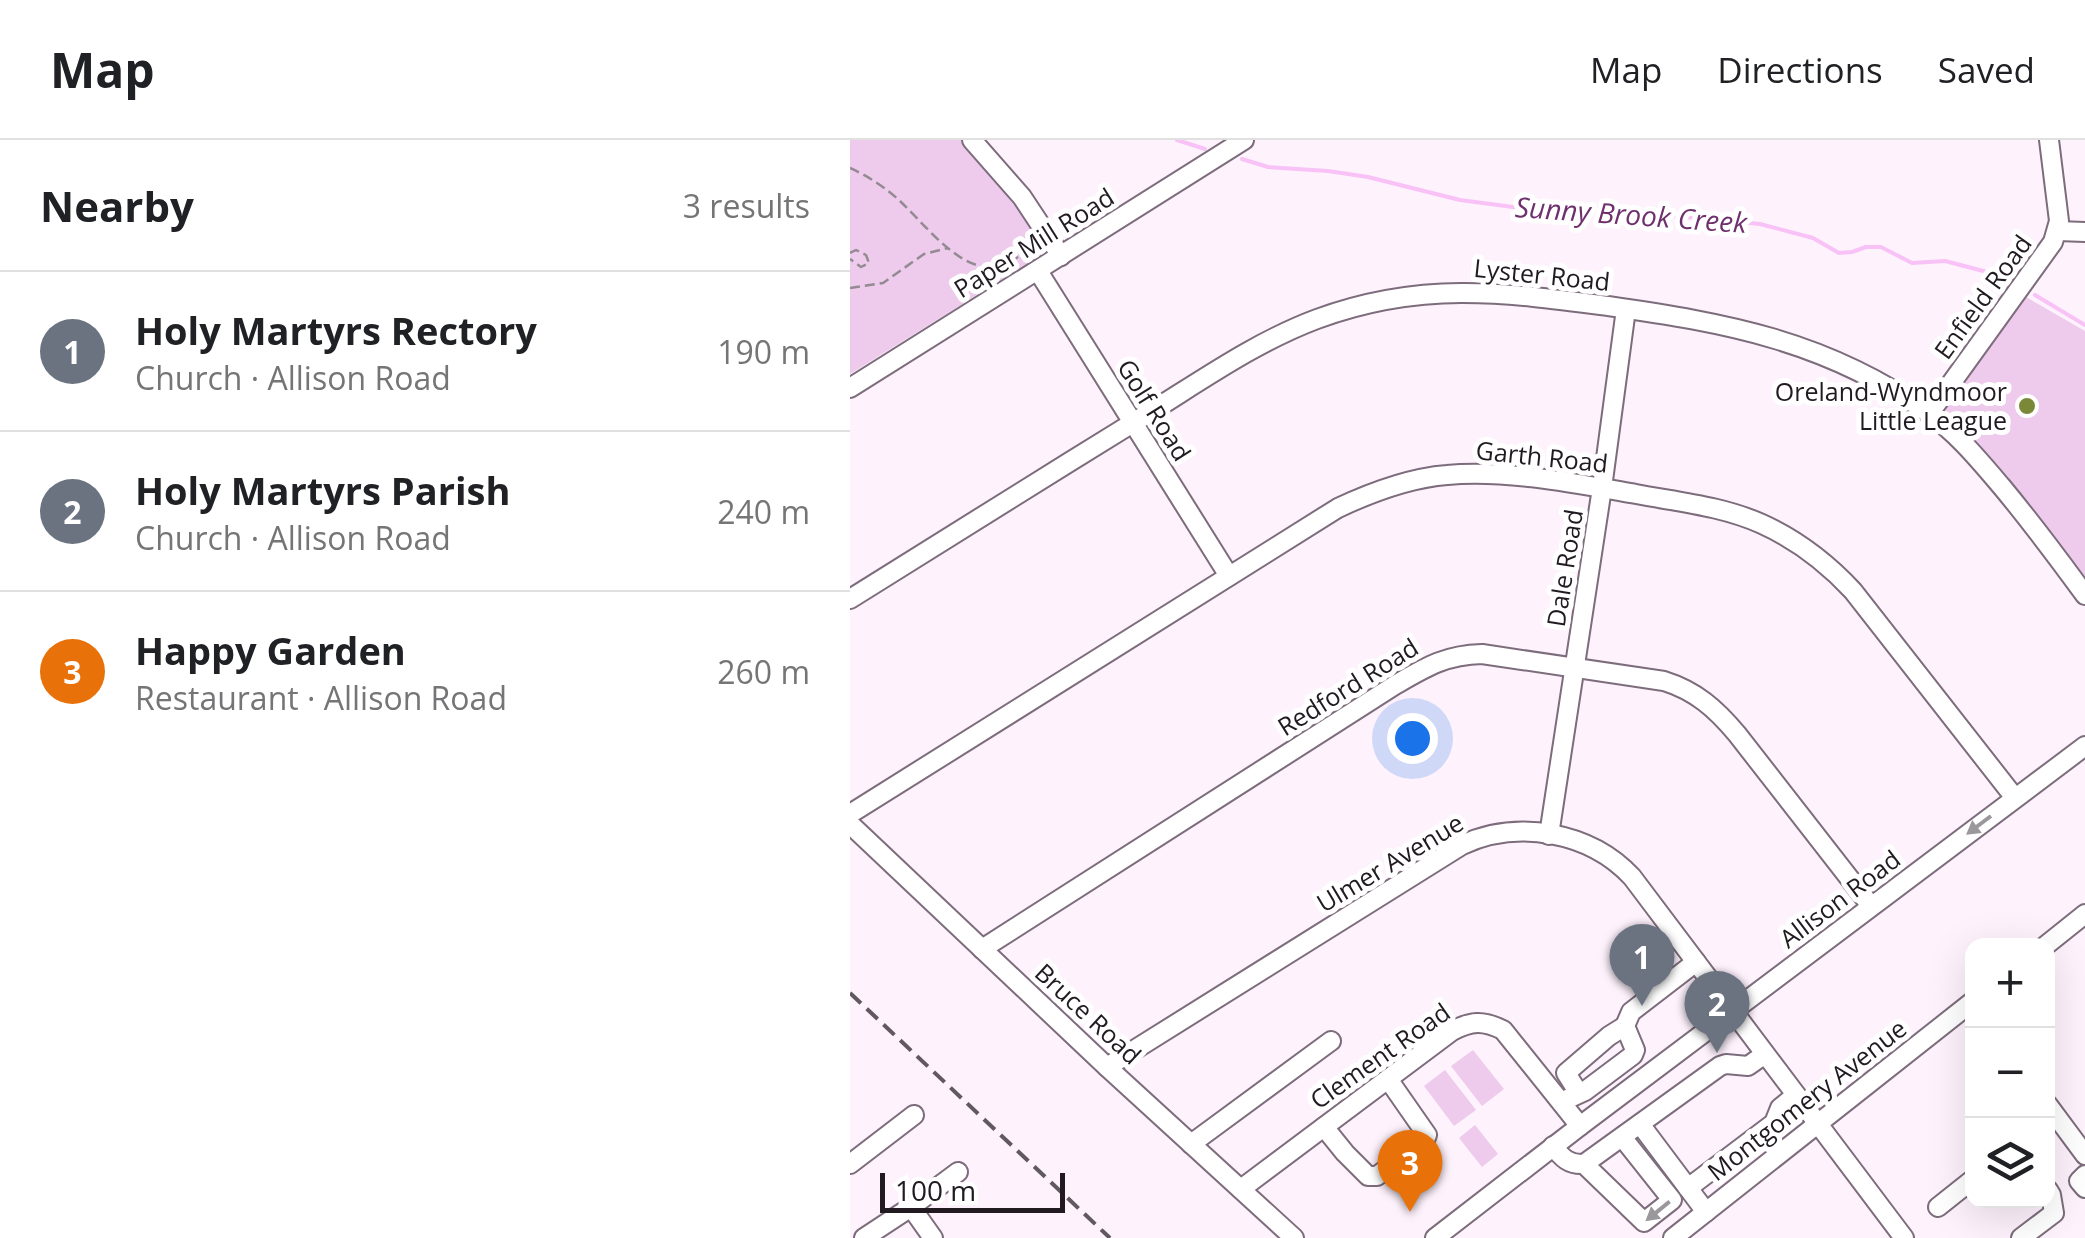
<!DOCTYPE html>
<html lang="en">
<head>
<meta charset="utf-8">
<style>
  :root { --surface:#fff; --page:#f6f6f6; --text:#202124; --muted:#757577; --line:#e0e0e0; --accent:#7a8837 }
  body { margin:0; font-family:"Open Sans",sans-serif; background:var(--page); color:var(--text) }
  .controls { position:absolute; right:30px; bottom:30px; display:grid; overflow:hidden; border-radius:20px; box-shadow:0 10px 40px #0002 }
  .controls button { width:90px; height:90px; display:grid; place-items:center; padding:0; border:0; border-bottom:2px solid var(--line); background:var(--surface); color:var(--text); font:50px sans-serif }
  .scale { position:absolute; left:30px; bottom:25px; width:185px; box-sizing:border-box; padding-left:10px; border:5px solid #211b21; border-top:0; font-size:28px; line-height:35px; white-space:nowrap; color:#211b21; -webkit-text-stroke:8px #fff; paint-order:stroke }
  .you { position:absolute; left:562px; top:598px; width:35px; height:35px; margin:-25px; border:8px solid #fff; border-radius:50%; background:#1a73e8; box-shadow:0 0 0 15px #1a73e833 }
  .badge { display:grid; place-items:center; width:65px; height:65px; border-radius:50%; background:var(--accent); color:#fff; font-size:32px; font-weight:700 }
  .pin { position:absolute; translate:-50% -82px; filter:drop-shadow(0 2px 5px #0008) }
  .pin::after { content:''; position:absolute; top:52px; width:35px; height:30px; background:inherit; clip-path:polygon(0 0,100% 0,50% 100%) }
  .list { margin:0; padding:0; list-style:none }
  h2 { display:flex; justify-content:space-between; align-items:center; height:130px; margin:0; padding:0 40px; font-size:42px }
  h2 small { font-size:32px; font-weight:400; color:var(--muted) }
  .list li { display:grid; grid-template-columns:65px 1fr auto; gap:30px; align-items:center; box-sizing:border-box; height:160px; padding:0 40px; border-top:2px solid var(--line) }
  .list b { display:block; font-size:38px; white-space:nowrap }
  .list p { margin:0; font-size:32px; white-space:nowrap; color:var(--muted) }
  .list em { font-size:32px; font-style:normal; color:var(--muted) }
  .icon { flex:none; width:55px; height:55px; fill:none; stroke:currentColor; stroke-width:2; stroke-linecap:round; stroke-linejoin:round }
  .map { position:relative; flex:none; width:1235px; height:1098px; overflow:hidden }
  header { display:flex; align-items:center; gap:60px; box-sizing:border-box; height:140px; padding:0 50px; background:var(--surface); border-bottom:2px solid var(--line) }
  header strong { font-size:48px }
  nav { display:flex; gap:55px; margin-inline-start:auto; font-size:35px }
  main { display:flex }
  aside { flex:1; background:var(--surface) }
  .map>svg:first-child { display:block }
  .green { fill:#eecbec }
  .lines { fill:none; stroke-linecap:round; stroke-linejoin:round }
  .stream { stroke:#f8c2f6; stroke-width:4 }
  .minor-casing { stroke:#7d6c7c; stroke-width:22 }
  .path { stroke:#938a92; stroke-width:2.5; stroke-dasharray:10 5; stroke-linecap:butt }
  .minor { stroke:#fff; stroke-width:18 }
  .rail { stroke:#605960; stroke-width:4; stroke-dasharray:15 8; stroke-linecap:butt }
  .oneway { fill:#9b989b }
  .poi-dot { fill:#7a8837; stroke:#fff; stroke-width:4 }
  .labels { text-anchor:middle; stroke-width:10; stroke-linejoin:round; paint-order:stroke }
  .street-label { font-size:25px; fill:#211b21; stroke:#fff }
  .poi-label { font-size:25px; fill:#211b21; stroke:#fff; text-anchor:end }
  .water-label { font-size:28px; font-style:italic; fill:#6f316e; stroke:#fff }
</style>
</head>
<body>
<header>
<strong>Map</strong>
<nav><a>Map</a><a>Directions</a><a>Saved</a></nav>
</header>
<main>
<aside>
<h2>Nearby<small>3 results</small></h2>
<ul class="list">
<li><span class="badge" style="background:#6b7280">1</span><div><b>Holy Martyrs Rectory</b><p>Church · Allison Road</p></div><em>190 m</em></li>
<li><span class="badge" style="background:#6b7280">2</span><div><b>Holy Martyrs Parish</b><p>Church · Allison Road</p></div><em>240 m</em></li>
<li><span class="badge" style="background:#e8710a">3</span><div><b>Happy Garden</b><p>Restaurant · Allison Road</p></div><em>260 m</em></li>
</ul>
</aside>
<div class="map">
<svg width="1235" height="1098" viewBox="0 0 1235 1098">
  <rect width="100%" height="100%" fill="#fef2fd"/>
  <!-- green -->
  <g class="green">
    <path d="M0 0H113L199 110 0 234Z"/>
    <path d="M1176 157 1235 191V440L1181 367 1088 271Z"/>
    <path d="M623 910 654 949 632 966 601 926Z"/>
    <path d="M595 930 626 970 604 986 574 946Z"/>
    <path d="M625 985 648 1014 632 1027 609 998Z"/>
  </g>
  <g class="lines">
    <!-- stream -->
    <g class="stream">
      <path d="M327 0 355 9"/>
      <path d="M392 19 418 27 478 31 518 37 610 60 663 67 743 68 910 84 963 98 989 113 1002 112 1016 107H1031L1062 123 1095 121 1164 139"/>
      <path d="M1185 155 1235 185"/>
    </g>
    <defs>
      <g id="minor">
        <path d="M122 0 172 57 211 116"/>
        <path d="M1208 91 1235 92"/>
        <path d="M188 131 379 436"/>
        <path d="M0 248 394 0"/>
        <path d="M1079 274 1203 102 1209 81 1199 0"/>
        <path d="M0 459C101 396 201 333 302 271 355 238 408 201 467 179 570 141 652 152 758 166 877 183 976 201 1077 272 1107 293 1129 320 1152 347 1181 382 1208 418 1235 455"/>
        <path d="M0 674 488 368C522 352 559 338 597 335 654 329 729 344 786 354 828 362 872 366 912 384 947 400 977 423 1003 451L1165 658"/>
        <path d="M0 684 257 927 444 1098"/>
        <path d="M699 695 752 348 776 169"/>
        <path d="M1195 806 1235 774"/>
        <path d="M132 809 545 545C576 527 595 515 632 514L814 541C846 551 866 569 887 594L1021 766"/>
        <path d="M257 927 612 705C668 679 740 692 782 737L1054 1098"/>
        <path d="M728 952 716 933 759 896 775 886"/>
        <path d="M711 962 735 951 783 915 785 910 775 886 781 872 846 822"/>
        <path d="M1198 965 1235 1015"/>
        <path d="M790 984 856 1072"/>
        <path d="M474 987 495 1013 518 1036H527L575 1000 577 995 538 939"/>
        <path d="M341 1004 481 901"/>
        <path d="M703 1006C712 1018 719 1025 734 1024L870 926 876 924 898 926 915 914"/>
        <path d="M0 1024 64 975"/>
        <path d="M734 1024 794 1082 822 1060 772 997"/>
        <path d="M1235 1035 1229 1041 1235 1048"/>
        <path d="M838 1048 924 983 930 968 946 955"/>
        <path d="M391 1049 602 891C621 881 633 880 653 890L730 986"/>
        <path d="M61 1067 108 1032"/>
        <path d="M1088 1067 1122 1040"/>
        <path d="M14 1098 61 1067 83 1098"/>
        <path d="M585 1098 730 986 1235 606"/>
        <path d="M823 1098 1122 862"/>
        <path d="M1171 1098 1204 1073 1201 1055 1198 1050"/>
      </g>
    </defs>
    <!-- minor casing -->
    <use href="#minor" class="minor-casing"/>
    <!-- path -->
    <g class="path">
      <path d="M0 28C18 36 38 49 52 63 90 100 134 163 184 101"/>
      <path d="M0 113 6 110 16 115 19 123 11 127 0 119"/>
      <path d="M0 148 33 143 74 114 98 108"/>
    </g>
    <!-- minor -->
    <use href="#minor" class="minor"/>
    <!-- rail -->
    <path class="rail" d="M0 853 260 1098"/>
  </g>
  <!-- one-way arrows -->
  <defs><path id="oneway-solid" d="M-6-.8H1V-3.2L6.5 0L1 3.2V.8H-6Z" transform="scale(2.5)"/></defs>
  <g class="oneway">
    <use href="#oneway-solid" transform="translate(1129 685) rotate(143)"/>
    <use href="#oneway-solid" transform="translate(808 1071) rotate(141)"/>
  </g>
  <!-- markers -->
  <circle class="poi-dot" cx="1177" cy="266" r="10"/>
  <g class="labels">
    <!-- street labels -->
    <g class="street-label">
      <text transform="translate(184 103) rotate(-32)" y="9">Paper Mill Road</text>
      <text transform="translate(692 135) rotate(6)" y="9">Lyster Road</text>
      <text transform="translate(1133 157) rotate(-54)" y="9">Enfield Road</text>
      <text transform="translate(304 270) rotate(58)" y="9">Golf Road</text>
      <text transform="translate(692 317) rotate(6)" y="9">Garth Road</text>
      <text transform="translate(715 428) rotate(-81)" y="9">Dale Road</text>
      <text transform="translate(498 547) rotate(-32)" y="9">Redford Road</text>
      <text transform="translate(540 723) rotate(-31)" y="9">Ulmer Avenue</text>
      <text transform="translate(990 759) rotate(-37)" y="9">Allison Road</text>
      <text transform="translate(238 874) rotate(43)" y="9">Bruce Road</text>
      <text transform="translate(530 916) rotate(-35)" y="9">Clement Road</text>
      <text transform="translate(957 960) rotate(-38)" y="9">Montgomery Avenue</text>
    </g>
    <!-- poi labels -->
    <g class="poi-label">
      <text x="1157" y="261">Oreland-Wyndmoor<tspan x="1157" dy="29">Little League</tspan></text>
    </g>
    <!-- water labels -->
    <g class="water-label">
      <text transform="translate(781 75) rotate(4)" y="10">Sunny Brook Creek</text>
    </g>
  </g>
</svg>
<div class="controls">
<button>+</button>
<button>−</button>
<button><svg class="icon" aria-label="layers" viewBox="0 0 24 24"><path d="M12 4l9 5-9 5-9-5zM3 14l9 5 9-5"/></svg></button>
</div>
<div class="scale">100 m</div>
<div class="you"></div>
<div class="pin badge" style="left:792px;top:866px;background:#6b7280">1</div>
<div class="pin badge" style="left:867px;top:913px;background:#6b7280">2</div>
<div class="pin badge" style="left:560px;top:1072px;background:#e8710a">3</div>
</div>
</main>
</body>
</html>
